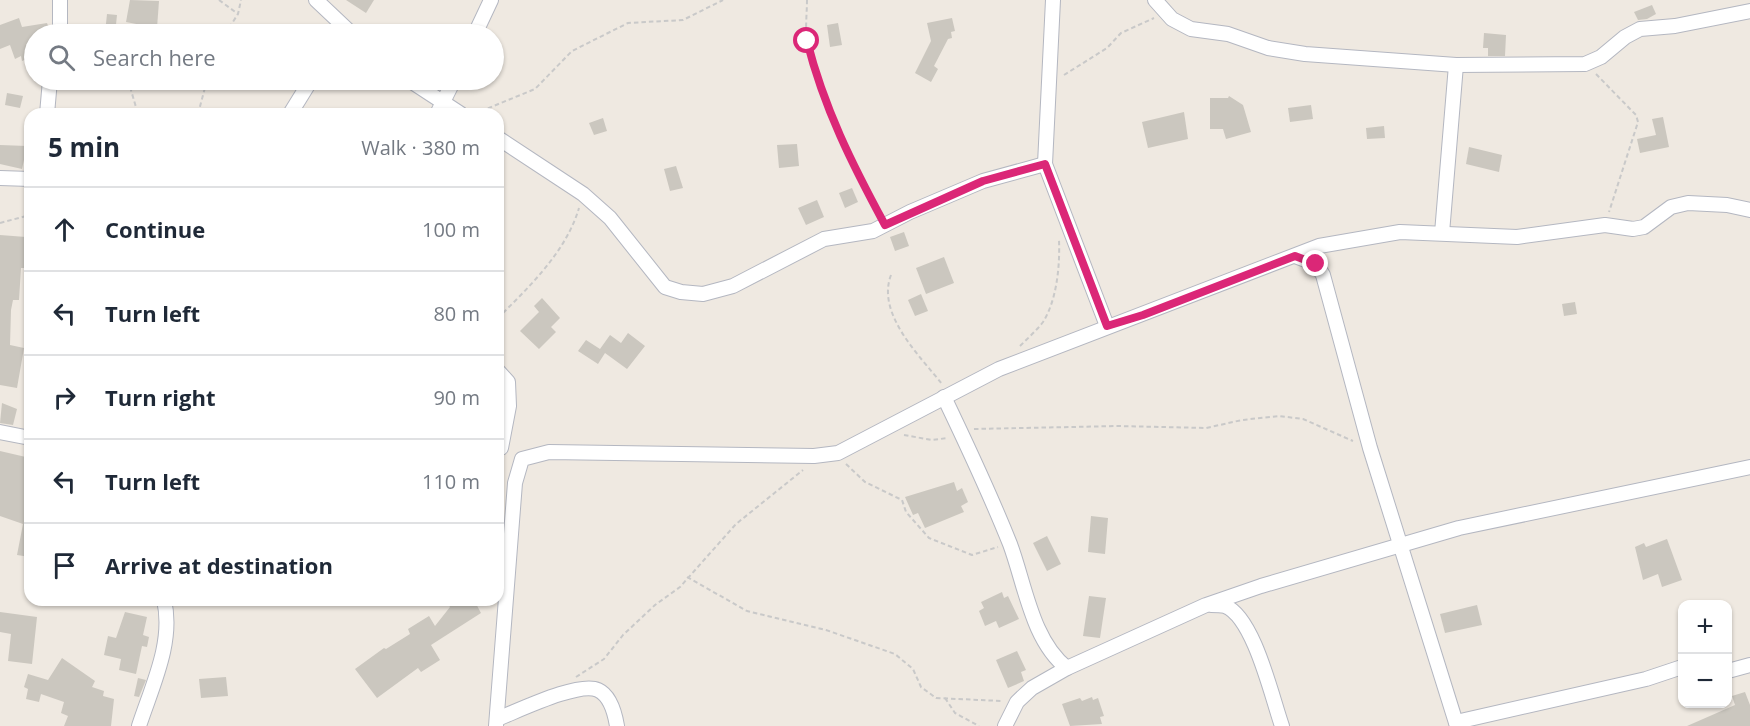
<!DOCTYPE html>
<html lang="en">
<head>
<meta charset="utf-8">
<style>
  :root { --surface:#fff; --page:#f2f2f3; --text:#1f2937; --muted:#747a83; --line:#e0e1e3 }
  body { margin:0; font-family:"Open Sans",sans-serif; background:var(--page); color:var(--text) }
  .controls { position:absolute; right:18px; bottom:18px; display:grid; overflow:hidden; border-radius:12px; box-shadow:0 2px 4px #0004 }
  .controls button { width:54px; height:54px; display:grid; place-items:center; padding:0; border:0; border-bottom:2px solid var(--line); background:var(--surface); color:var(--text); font:30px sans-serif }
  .stop { position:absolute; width:18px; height:18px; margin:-14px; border:4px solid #db2777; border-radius:50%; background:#fff }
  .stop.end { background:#db2777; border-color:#fff; box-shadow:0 2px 6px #0008 }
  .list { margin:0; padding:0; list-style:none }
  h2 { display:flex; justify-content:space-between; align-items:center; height:78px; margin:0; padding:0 24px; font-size:26px }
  h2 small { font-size:20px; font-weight:400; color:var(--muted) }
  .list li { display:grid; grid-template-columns:39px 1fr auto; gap:18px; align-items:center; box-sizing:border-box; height:84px; padding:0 24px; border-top:2px solid var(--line) }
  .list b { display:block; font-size:22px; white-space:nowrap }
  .list em { font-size:20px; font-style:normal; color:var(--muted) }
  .icon { flex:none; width:33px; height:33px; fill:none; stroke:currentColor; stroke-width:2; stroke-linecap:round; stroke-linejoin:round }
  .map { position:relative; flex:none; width:1750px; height:726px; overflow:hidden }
  .search { position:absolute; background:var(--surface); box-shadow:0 2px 4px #0004; left:24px; top:24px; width:480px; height:66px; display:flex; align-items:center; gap:15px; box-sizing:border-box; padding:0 21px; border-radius:33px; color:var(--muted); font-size:22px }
  .panel { position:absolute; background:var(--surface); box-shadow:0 2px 4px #0004; left:24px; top:108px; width:480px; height:498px; border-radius:18px }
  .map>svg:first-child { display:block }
  .building { fill:#cbc7bf }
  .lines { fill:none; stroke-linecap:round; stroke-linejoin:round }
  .minor-casing { stroke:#b4b7c1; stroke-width:16 }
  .path { stroke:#c9c9c9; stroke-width:2; stroke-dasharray:4.5 3; stroke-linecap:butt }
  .minor { stroke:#fff; stroke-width:14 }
  .route { stroke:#db2777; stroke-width:8 }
</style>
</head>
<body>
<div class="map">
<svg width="1750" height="726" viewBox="0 0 1750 726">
  <rect width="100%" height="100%" fill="#efe9e1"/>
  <!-- building -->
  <g class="building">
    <path d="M130 0 159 1 157 28 126 22Z"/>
    <path d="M346 0H374L366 13Z"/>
    <path d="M1652 5 1656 14 1647 19 1638 20 1634 12Z"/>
    <path d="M107 14 117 15 115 34 105 33Z"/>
    <path d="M19 18 22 27 47 23 51 34H34V56L22 61 21 56 15 59 10 45 0 49V25Z"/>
    <path d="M952 18 955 31 951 32 952 38 948 39 934 66 938 69 931 82 915 73 931 41 927 23Z"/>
    <path d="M838 23 842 45 830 47 827 25Z"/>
    <path d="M1484 33 1506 35 1505 56H1488V48H1483Z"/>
    <path d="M7 93 23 96 20 108 5 105Z"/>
    <path d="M1229 96 1243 105 1251 132 1226 139 1223 129H1210V98H1228Z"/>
    <path d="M1311 105 1313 119 1290 122 1288 108Z"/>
    <path d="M1184 112 1188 139 1148 148 1142 122Z"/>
    <path d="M1663 117 1669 147 1640 153 1637 139 1656 135 1652 119Z"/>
    <path d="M603 118 607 131 594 135 589 123Z"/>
    <path d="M1384 126 1385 138 1367 139 1366 128Z"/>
    <path d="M797 144 799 166 779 168 777 145Z"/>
    <path d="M0 145 27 146 22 169 0 164Z"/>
    <path d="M1469 147 1502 155 1499 172 1466 164Z"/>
    <path d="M676 166 683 188 670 191 664 169Z"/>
    <path d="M852 188 858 202 845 208 839 193Z"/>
    <path d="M817 200 824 217 806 225 798 208Z"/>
    <path d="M904 232 909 246 895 251 890 237Z"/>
    <path d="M0 235 26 237 25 251H30L28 268H21L19 300H13L11 310 10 345 24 348 17 388 0 385Z"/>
    <path d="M944 257 954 283 926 294 916 268Z"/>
    <path d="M921 294 928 311 915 316 908 300Z"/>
    <path d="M542 298 560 318 551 327 556 332 539 349 520 331 539 312 534 306Z"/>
    <path d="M1575 302 1577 314 1564 316 1562 304Z"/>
    <path d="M628 333 645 346 627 369 605 353 598 364 578 351 586 340 600 349 610 335 621 343Z"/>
    <path d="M2 403 17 409 13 425 0 423Z"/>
    <path d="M0 451 30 458V557L17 555 23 524 0 516Z"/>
    <path d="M954 482 957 491 962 488 968 502 961 506 964 512 925 528 918 513 913 515 905 497Z"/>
    <path d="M1091 516 1108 518 1105 554 1088 552Z"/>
    <path d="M1047 536 1061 564 1047 571 1033 543Z"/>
    <path d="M1667 539 1682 580 1662 587 1658 574 1643 580 1635 547 1644 543 1646 547Z"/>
    <path d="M1002 592 1004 598 1008 596 1019 619 999 628 996 621 985 626 979 611 984 608 981 602Z"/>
    <path d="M1089 596 1106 598 1100 638 1083 636Z"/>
    <path d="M446 600H474L481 613 431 645 440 660 421 672 418 668 377 698 355 669 384 648 386 649 410 634 408 629 429 616 435 626 450 607Z"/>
    <path d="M1477 605 1482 625 1445 633 1440 614Z"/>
    <path d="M0 612 37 617 32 664 8 661 11 634 0 632Z"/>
    <path d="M125 612 147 617 143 635 149 637 147 647 142 646 136 674 119 670 121 659 104 655 108 636 116 638Z"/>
    <path d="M1017 651 1026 670 1021 672 1024 681 1008 688 996 660Z"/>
    <path d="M62 658 95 681 92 687 104 691 103 696 114 699 111 726H64L68 716 61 713 64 702 41 694 39 702 26 699 28 689 24 687 28 674 48 680Z"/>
    <path d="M226 677 228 696 201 698 199 679Z"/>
    <path d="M138 678 146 680 139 697 134 696Z"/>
    <path d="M1745 692 1750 705V726H1687L1735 705 1732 696Z"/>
    <path d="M1092 697 1093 700 1098 698 1104 716 1100 717 1102 724 1070 726 1062 704 1080 698 1082 701Z"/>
  </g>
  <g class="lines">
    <defs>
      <g id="minor">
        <path d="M316 0 352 34"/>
        <path d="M1053 0 1045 164 1107 326"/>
        <path d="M1155 0 1172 19 1191 29 1228 34 1268 48 1305 54 1456 65 1585 64 1601 57 1625 37 1640 29 1675 26 1750 11"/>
        <path d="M60 34V0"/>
        <path d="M475 34 491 0"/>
        <path d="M409 80 461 114"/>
        <path d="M47 114 50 80"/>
        <path d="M290 114 311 80"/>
        <path d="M437 114 454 80"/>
        <path d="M498 138 583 194 610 218 665 287 681 292 703 294 733 286 824 239 873 231 910 212 983 181 1045 164"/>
        <path d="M0 178 30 179"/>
        <path d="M1442 233 1456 65"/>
        <path d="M1295 256 1316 264 1323 275 1370 448 1457 726"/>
        <path d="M498 371 508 382 509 406 501 448"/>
        <path d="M944 397C967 445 990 494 1010 544 1025 584 1032 641 1067 668"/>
        <path d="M0 432 30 438"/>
        <path d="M1211 605C1215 605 1221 605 1225 606 1254 617 1272 698 1282 726"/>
        <path d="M1728 671 1750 665"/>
        <path d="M497 719C518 711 579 681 598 690 611 696 615 714 617 726"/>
        <path d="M1456 722 1646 679 1682 667"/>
        <path d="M139 726C152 686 174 642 164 600"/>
        <path d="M496 726 515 483 522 459 549 452 814 456 838 453 999 369 1319 246 1400 232 1517 237 1605 225 1633 229 1644 227 1671 207 1688 203 1727 205 1750 210"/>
        <path d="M1005 726 1017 702 1032 688 1067 668 1206 605 1261 586 1459 528 1750 467"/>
      </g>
    </defs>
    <!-- minor casing -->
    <use href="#minor" class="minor-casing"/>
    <!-- path -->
    <g class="path">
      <path d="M219 0 238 14"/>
      <path d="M807 0C807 13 805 28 807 42 817 102 849 159 878 212"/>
      <path d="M225 34 238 14 241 0"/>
      <path d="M1596 74 1636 115 1638 122 1609 212"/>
      <path d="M1064 75 1107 48 1121 33 1154 18"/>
      <path d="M128 80 138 114"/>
      <path d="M198 114 207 80"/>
      <path d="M474 114 535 89 572 51 628 23 683 20 723 0"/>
      <path d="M0 223 30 215"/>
      <path d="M891 275C876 314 920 356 942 384"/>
      <path d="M498 318C529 287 566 252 579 208"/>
      <path d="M1020 346C1028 338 1037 330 1043 322 1057 300 1060 265 1059 240"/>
      <path d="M974 429 1118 426 1206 428 1242 420 1279 416 1303 419 1353 441"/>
      <path d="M904 435 932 440 948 438"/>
      <path d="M846 464 865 482 902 500 906 512 929 538 972 555 998 547"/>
      <path d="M687 577 747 611 826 630 895 654 913 669 921 687 936 698 1002 701"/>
      <path d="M576 677 604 659 623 635 655 605 680 587 736 524 803 470"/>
      <path d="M945 698 955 713 979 726"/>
    </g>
    <!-- minor -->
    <use href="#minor" class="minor"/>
  </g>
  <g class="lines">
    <!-- route -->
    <path class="route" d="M807 41C824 108 852 164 885 225L983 181 1045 164 1107 326 1143 315 1295 256 1316 264"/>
  </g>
</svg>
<div class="controls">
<button>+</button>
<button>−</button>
</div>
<div class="stop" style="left:807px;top:41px"></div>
<div class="stop end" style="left:1316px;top:264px"></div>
<div class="search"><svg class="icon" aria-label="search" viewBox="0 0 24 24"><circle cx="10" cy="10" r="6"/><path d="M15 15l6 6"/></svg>Search here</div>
<section class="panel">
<h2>5 min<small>Walk · 380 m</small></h2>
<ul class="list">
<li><svg class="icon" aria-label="ahead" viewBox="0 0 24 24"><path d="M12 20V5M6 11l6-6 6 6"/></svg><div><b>Continue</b></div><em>100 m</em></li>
<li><svg class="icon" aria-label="left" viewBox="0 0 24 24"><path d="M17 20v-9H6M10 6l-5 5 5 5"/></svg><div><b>Turn left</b></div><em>80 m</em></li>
<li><svg class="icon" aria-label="right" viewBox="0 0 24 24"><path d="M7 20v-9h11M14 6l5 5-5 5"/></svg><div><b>Turn right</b></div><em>90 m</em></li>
<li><svg class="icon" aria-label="left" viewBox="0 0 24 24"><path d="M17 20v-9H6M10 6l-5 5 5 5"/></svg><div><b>Turn left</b></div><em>110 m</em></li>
<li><svg class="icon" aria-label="arrive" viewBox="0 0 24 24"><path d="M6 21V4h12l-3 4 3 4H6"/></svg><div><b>Arrive at destination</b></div></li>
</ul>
</section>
</div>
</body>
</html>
